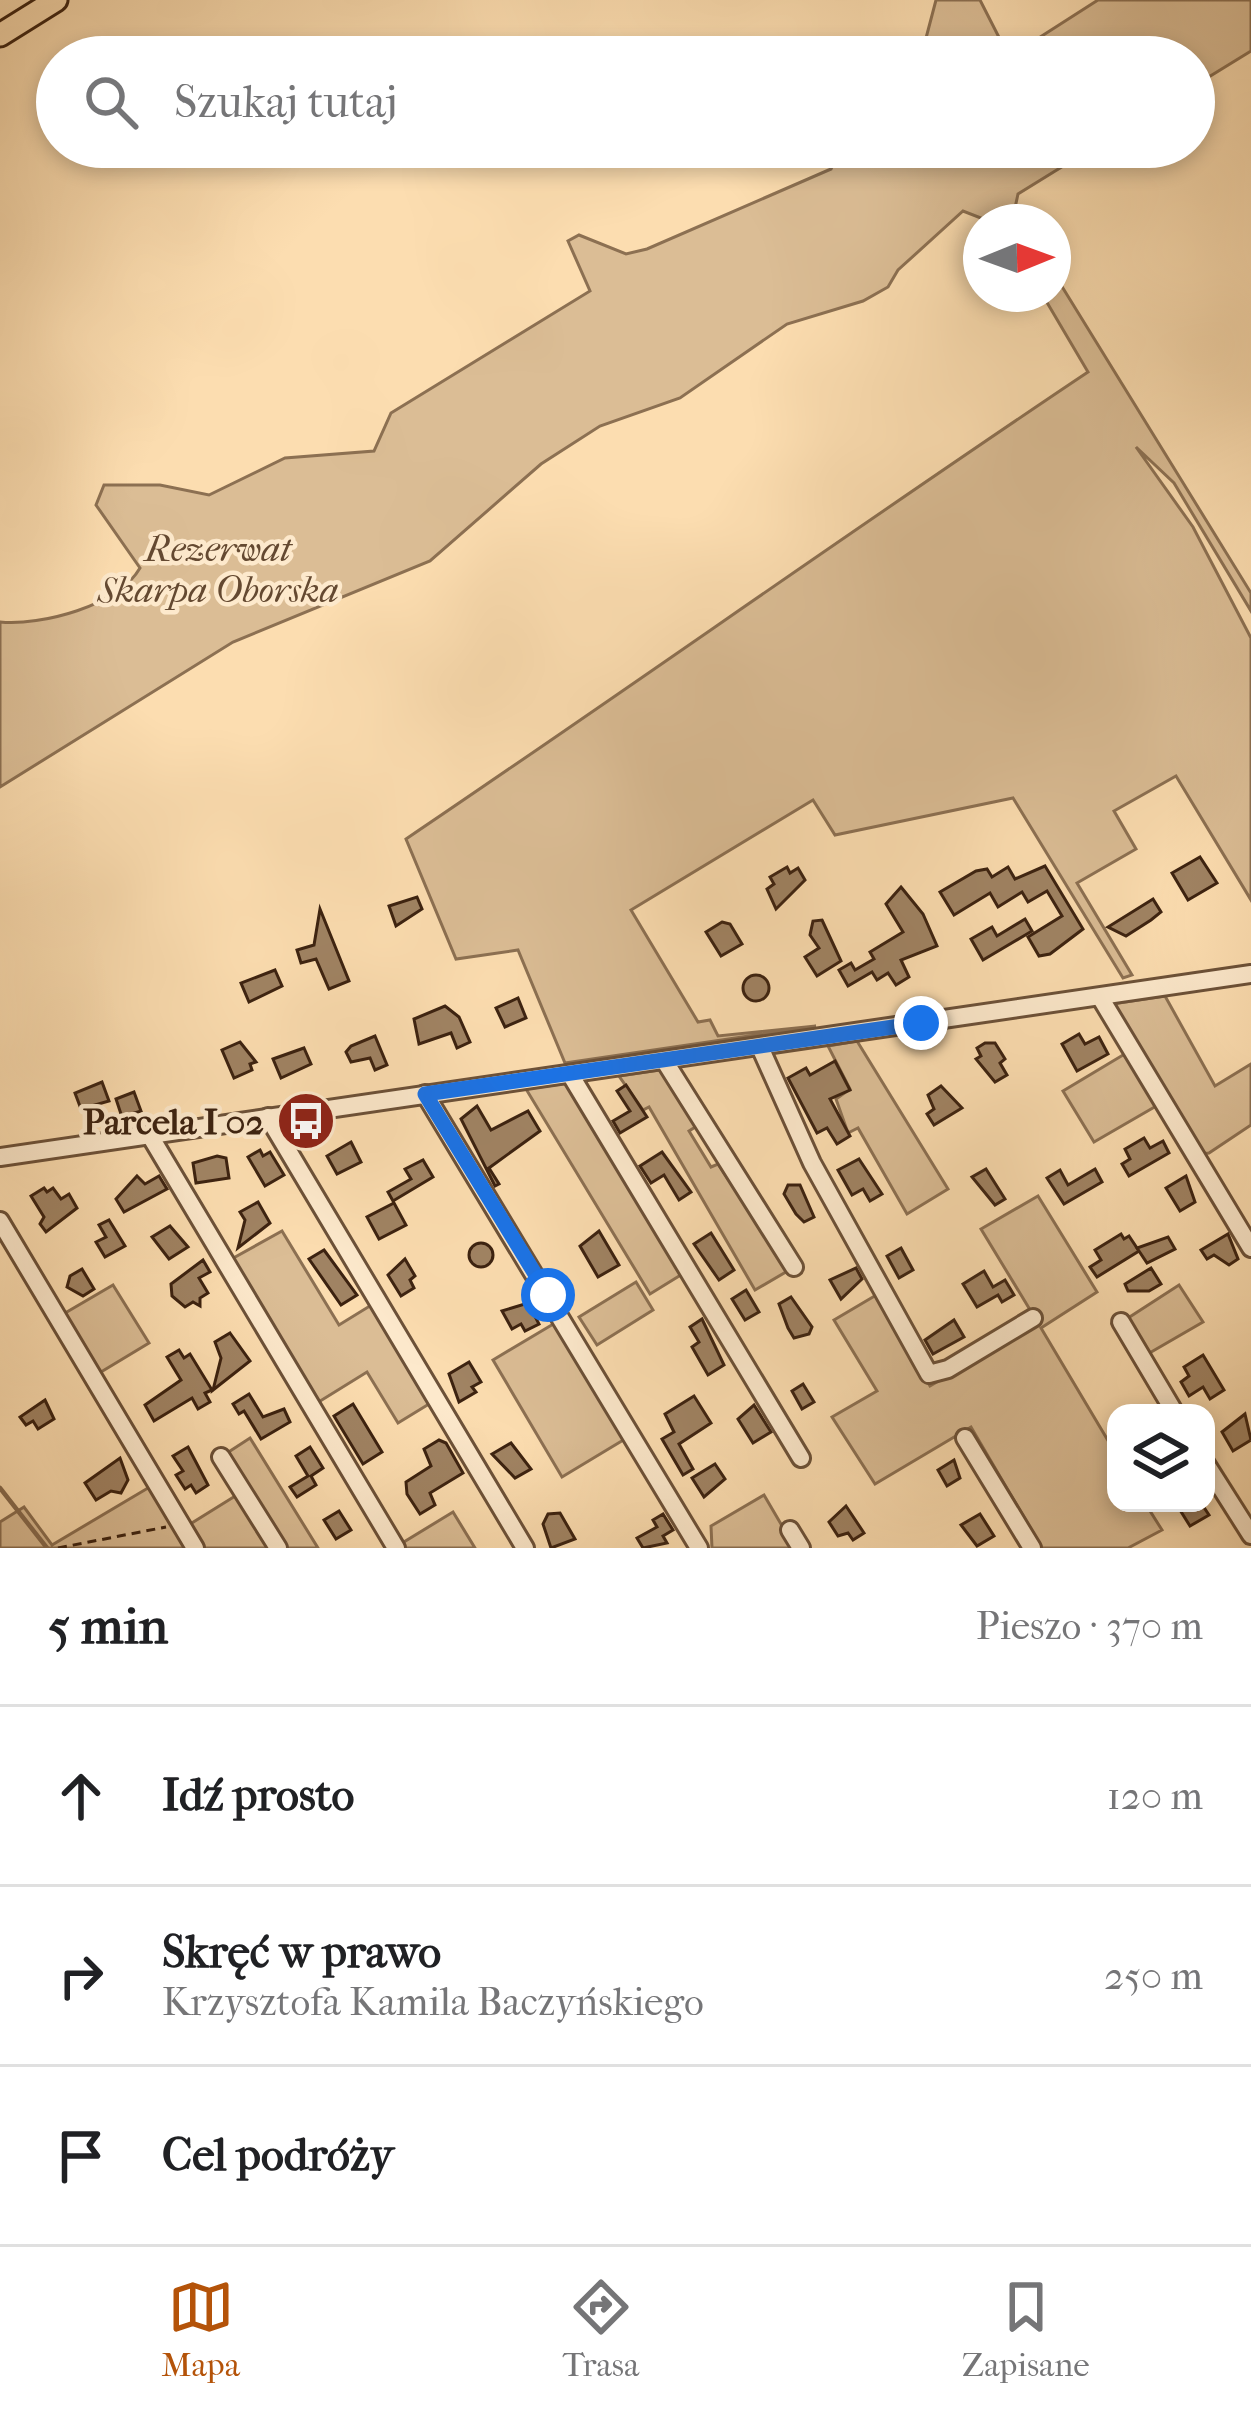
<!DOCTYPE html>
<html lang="pl">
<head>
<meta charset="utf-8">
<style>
  :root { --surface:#fff; --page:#f2f2f2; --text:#202124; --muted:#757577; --line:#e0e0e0; --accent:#b45309 }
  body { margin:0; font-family:"IM FELL French Canon",serif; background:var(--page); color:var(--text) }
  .controls { position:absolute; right:36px; bottom:36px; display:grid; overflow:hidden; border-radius:24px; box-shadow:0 6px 18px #0003 }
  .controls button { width:108px; height:108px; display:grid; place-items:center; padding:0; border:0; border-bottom:3px solid var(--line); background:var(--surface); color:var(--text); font:60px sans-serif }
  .compass { position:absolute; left:963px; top:204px; width:108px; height:108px; border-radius:50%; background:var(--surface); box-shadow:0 6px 18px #0003; rotate:89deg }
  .stop { position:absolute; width:36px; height:36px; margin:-27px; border:9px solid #1a73e8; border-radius:50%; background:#fff }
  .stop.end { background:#1a73e8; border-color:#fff; box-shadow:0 3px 12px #0008 }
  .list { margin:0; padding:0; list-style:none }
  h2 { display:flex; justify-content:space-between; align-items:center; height:156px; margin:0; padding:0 48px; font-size:51px }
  h2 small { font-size:39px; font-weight:400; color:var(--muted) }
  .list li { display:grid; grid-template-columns:78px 1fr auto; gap:36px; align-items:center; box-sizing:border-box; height:180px; padding:0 48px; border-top:3px solid var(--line) }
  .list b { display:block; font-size:45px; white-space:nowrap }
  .list p { margin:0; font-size:39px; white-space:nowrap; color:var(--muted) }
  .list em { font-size:39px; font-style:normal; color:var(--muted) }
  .icon { flex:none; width:66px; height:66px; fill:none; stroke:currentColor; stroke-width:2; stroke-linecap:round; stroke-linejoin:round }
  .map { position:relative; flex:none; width:1251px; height:1548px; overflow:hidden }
  .search { position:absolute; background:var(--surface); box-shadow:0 6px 18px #0003; left:36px; right:36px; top:36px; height:132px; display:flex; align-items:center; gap:30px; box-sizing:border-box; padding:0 42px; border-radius:66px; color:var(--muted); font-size:45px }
  .sheet { height:696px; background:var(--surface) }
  nav { display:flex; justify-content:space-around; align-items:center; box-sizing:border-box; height:168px; border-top:3px solid var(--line); background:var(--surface); font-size:33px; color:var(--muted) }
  nav a { display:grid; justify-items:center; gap:6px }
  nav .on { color:var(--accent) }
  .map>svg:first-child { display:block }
  .green { fill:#dbbd95; stroke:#8c7052; stroke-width:3 }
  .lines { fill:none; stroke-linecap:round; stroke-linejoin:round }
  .stream { stroke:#886c50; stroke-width:4.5 }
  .building { fill:#a08363; stroke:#3c2210; stroke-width:3 }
  .minor-casing { stroke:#6c5138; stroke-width:22 }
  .major-casing { stroke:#3c2210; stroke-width:27 }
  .path { stroke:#3c2210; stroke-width:3; stroke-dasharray:9 6; stroke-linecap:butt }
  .minor { stroke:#fde9cc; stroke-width:16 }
  .major { stroke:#fcddb0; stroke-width:21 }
  .route { stroke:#1a73e8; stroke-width:15 }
  .labels { text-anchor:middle; stroke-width:9; stroke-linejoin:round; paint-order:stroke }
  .park-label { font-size:36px; font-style:italic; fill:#644931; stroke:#fde9cc }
  .poi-label { font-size:36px; font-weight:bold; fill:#3c2210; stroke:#fde9cc; text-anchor:end }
</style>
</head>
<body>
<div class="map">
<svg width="1251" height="1548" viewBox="0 0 1251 1548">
  <rect width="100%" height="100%" fill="#fcddb0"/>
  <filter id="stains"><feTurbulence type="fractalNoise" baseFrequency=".00167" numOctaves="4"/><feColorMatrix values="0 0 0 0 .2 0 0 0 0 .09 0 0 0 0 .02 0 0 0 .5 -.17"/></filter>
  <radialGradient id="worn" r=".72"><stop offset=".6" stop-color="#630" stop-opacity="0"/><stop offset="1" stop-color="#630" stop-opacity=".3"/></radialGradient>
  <!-- green -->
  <g class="green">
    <path d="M936 0H980L1009 57 1098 0H1251V51L1194 86V57H921Z"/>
    <path d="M840 147H1094L1018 194 1015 208 1023 222H991L963 211 898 270 888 287 863 301 787 324 680 398 600 426 541 464 430 561 233 642 0 787V622C41 626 118 606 140 568L96 505 104 485H160L209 495 285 458 374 451 391 413 590 291 568 241 579 235 626 254 647 249 831 169Z"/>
    <path d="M1053 272 1251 593V611L1174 483 1136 447 1193 527 1251 638V900L1176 776 1114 811 1136 849 1077 883 1132 975 1123 978 1013 798 835 835 813 800 631 910 698 1022 710 1020 718 1036 816 1026 565 1063 518 950 456 959 406 839C634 685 859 525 1088 372L1042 294H1053Z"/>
    <path d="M1165 996 1215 1086 1251 1064V1125L1209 1153 1201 1154 1112 1004Z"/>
    <path d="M857 1041 948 1189 907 1214 858 1128 848 1133 836 1099 850 1089 828 1046Z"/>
    <path d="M1128 1052 1158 1105 1094 1142 1063 1091Z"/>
    <path d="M666 1069 700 1124 689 1131 711 1167 718 1164 728 1179 739 1182 791 1269 755 1290 649 1107 643 1110 619 1076Z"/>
    <path d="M569 1083 684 1273 650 1294 526 1089Z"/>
    <path d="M1038 1196 1097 1292 1041 1328 1116 1454V1503H1145L1162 1530 1128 1548H1042L971 1427 875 1484 832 1417 877 1391 834 1320 878 1294 930 1386 1038 1323 981 1229Z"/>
    <path d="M282 1231 339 1325 373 1304 429 1404 398 1423 367 1372 317 1403 228 1261Z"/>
    <path d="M636 1282 653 1310 597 1345 579 1317Z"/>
    <path d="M113 1285 149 1343 96 1375 60 1316Z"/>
    <path d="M1179 1285 1203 1322 1146 1355 1125 1320Z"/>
    <path d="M555 1323 625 1439 562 1477 493 1360Z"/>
    <path d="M250 1438 318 1548H282L224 1455Z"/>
    <path d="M153 1485 188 1548H0V1522L24 1507 52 1545Z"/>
    <path d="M240 1493 273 1548H200L187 1526Z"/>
    <path d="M764 1495 795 1548H712L711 1526Z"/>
    <path d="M453 1512 475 1548H394Z"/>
  </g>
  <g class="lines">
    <!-- stream -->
    <path class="stream" d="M0 1488 47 1548"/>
  </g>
  <!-- building -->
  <g class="building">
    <path d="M1200 857 1217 883 1188 900 1172 873Z"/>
    <path d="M1045 866 1083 929 1050 954 1039 956 1028 937 1062 916 1047 891 1028 902 1022 892 998 907 990 893 954 915 940 892 976 871 987 869 992 877 1008 867 1015 879Z"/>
    <path d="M787 867 790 873 798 868 805 880 776 909 767 889 774 884 770 877Z"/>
    <path d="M901 887 923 914 937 946 901 960 909 977 896 985 888 973 877 980 872 972 848 986 839 970 851 963 855 970 874 959 870 952 903 932 886 904Z"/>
    <path d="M417 897 422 909 396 926 389 906Z"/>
    <path d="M1153 899 1161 912 1151 920 1126 936 1108 927Z"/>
    <path d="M320 909 349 981 329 989 316 959 301 963 297 950 314 945Z"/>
    <path d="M1025 919 1032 931 983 960 971 939 992 927 997 936Z"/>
    <path d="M822 920 841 961 817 976 805 957 819 948 810 935 813 921Z"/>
    <path d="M722 922 730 924 742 944 721 956 706 932Z"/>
    <path d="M275 970 282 986 249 1002 241 983Z"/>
    <circle cx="756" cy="988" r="13"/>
    <path d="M518 998 526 1018 505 1027 496 1008Z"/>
    <path d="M445 1006 459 1017 470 1042 457 1048 451 1033 419 1044 414 1019Z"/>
    <path d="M1079 1034 1085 1044 1099 1037 1108 1054 1077 1071 1062 1044Z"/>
    <path d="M375 1036 387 1065 375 1070 370 1058 351 1062 346 1052 351 1046Z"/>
    <path d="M240 1042 256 1062 250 1064 252 1070 234 1078 222 1050Z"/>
    <path d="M985 1043H995L1005 1059 1000 1063 1007 1075 995 1082 976 1059 981 1056 977 1048Z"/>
    <path d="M304 1048 311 1064 281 1078 273 1059Z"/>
    <path d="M835 1061 850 1090 830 1099 850 1136 837 1144 827 1128 817 1133 788 1078 806 1068 810 1075Z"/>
    <path d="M102 1082 109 1101 81 1109 75 1093Z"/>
    <path d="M626 1085 647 1117 620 1133 613 1121 630 1111 617 1091Z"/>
    <path d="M941 1086 962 1108 934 1125 927 1114 934 1109 928 1095Z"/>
    <path d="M134 1092 141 1111 122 1117 116 1099Z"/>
    <path d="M477 1106 491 1130 528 1111 540 1131 489 1168 499 1184 495 1186 461 1119Z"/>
    <path d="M1144 1138 1150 1148 1163 1141 1169 1153 1129 1176 1122 1164 1130 1159 1125 1149Z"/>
    <path d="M351 1142 361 1162 337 1174 327 1156Z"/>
    <path d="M260 1150 263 1156 270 1152 284 1175 265 1186 248 1157Z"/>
    <path d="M662 1152 691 1192 679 1200 664 1175 651 1183 640 1166Z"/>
    <path d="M217 1156 226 1158 229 1178 196 1183 193 1163Z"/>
    <path d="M859 1159 882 1194 870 1201 863 1189 852 1195 838 1170Z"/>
    <path d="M423 1160 433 1177 393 1201 388 1192 411 1179 405 1169Z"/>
    <path d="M986 1169 1005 1199 995 1205 972 1177Z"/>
    <path d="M1095 1169 1102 1182 1064 1204 1047 1178 1060 1170 1068 1185Z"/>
    <path d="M137 1176 145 1184 159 1176 167 1189 124 1212 116 1199Z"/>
    <path d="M1186 1176 1195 1202 1180 1211 1166 1188Z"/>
    <path d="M788 1185H800L814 1217 804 1222 796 1214 784 1194Z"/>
    <path d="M44 1188 47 1192 53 1188 61 1199 69 1194 77 1208 46 1232 40 1224 44 1217 31 1196Z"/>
    <path d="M258 1202 270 1223 238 1248 245 1220 240 1212Z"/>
    <path d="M394 1203 406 1225 379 1239 367 1217Z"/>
    <path d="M109 1220 125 1246 105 1257 96 1242 106 1237 99 1225Z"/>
    <path d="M170 1226 188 1247 169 1259 152 1237Z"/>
    <path d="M599 1231 619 1265 598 1277 580 1246Z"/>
    <path d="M711 1233 734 1270 719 1280 694 1244Z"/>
    <path d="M1121 1234 1124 1239 1129 1236 1139 1251 1097 1277 1090 1267 1101 1260 1095 1250Z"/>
    <path d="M1228 1234 1238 1259 1229 1265 1214 1255 1207 1259 1201 1250Z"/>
    <path d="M1168 1237 1175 1249 1147 1263 1137 1248Z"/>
    <circle cx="481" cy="1255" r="12"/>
    <path d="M901 1248 913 1270 899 1278 887 1256Z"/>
    <path d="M324 1250 357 1295 341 1305 309 1259Z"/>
    <path d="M405 1259 415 1276 410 1280 414 1288 401 1296 388 1275Z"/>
    <path d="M203 1260 210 1272 199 1278 208 1293 200 1298V1306L193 1302 185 1307 172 1296 171 1284Z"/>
    <path d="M856 1268 862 1279 841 1299 830 1280Z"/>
    <path d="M1151 1268 1161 1284 1149 1291H1128L1125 1284Z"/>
    <path d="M82 1269 94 1289 83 1296 67 1287 70 1276Z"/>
    <path d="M984 1271 993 1287 1005 1280 1014 1295 1002 1302 998 1295 977 1307 963 1284Z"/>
    <path d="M746 1290 759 1312 745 1320 732 1299Z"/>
    <path d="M791 1297 812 1327 809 1334 794 1338 788 1328 779 1304Z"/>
    <path d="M528 1303 539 1324 525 1331 521 1324 512 1329 502 1311Z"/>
    <path d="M702 1319 724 1365 708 1375 692 1347 699 1342 690 1327Z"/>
    <path d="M954 1320 964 1337 933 1354 925 1340Z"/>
    <path d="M230 1333 250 1361 213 1390 221 1358 215 1342Z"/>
    <path d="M179 1350 184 1358 190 1354 212 1390 205 1393 210 1402 198 1409 192 1398 154 1421 145 1405 181 1380 167 1357Z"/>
    <path d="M1203 1355 1224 1390 1210 1399 1203 1387 1189 1396 1181 1382 1189 1376 1184 1367Z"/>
    <path d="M469 1362 481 1382 472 1387 476 1392 459 1402 449 1374Z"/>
    <path d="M803 1384 814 1402 802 1409 792 1391Z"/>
    <path d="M249 1394 263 1417 284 1409 290 1422 261 1439 244 1411 239 1414 233 1404Z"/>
    <path d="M694 1396 711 1423 679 1444 693 1469 683 1475 662 1439 674 1432 665 1414Z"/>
    <path d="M45 1400 54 1419 38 1429 33 1421 26 1425 20 1417Z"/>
    <path d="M353 1404 382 1452 363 1464 334 1416Z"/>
    <path d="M754 1405 771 1432 753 1443 738 1419Z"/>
    <path d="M1245 1414 1251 1440 1233 1451 1222 1432Z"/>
    <path d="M439 1440 446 1443 463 1473 430 1493 435 1505 420 1514 407 1494 406 1482 431 1466 424 1449Z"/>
    <path d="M511 1443 531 1469 515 1478 492 1454Z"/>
    <path d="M188 1447 208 1485 196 1493 191 1485 185 1489 176 1475 183 1471 173 1456Z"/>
    <path d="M310 1447 323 1468 311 1476 316 1485 297 1497 290 1487 308 1476 296 1456Z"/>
    <path d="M120 1458 128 1480 121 1493 111 1491 96 1500 85 1483Z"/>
    <path d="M954 1460 960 1478 947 1486 938 1470Z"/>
    <path d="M715 1464 725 1479 704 1497 692 1478Z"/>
    <path d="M1192 1503H1201L1209 1515 1190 1526 1180 1510Z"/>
    <path d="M846 1506 864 1533 853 1540 848 1533 838 1536 829 1522Z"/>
    <path d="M339 1511 351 1530 336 1539 324 1520Z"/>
    <path d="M560 1513 575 1539 551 1548 543 1524 548 1514Z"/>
    <path d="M663 1514 673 1530 663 1536 667 1543 643 1548 637 1538 657 1527 653 1520Z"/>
    <path d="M980 1514 994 1536 977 1546 961 1525Z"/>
  </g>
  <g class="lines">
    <defs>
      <g id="minor">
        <path d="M1100 997 1251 1248"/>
        <path d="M760 1047 812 1163 929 1374 948 1369 1033 1318"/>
        <path d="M664 1060 794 1267"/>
        <path d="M570 1074 801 1458"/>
        <path d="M425 1094 699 1548"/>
        <path d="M268 1117 525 1548"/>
        <path d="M149 1134 396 1548"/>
        <path d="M0 1157 1251 974"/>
        <path d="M0 1221 195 1548"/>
        <path d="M1121 1322 1175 1413"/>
        <path d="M965 1438 1032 1548"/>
        <path d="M221 1457 278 1548"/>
        <path d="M1206 1464 1251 1535"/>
        <path d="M790 1530 801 1548"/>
      </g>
      <path id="major" d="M0 35 56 0"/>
    </defs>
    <!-- minor casing -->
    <use href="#minor" class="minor-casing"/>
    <!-- major casing -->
    <use href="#major" class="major-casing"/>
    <!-- path -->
    <path class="path" d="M58 1548 166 1527"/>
    <!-- minor -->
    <use href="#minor" class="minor"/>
    <!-- major -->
    <use href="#major" class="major"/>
  </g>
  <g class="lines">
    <!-- route -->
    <path class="route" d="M548 1295 425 1094 921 1023"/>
  </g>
  <!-- icons -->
  <defs>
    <symbol id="bus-disc" viewBox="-11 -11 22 22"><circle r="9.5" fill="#8f2418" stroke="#fde9cc"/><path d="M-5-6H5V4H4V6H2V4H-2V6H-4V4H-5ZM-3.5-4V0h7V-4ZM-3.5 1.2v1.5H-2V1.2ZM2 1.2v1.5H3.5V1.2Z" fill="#fff"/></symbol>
  </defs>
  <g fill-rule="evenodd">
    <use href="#bus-disc" x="273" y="1088" width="66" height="66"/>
  </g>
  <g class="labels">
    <!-- park labels -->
    <g class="park-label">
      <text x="218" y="561">Rezerwat<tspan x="218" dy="41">Skarpa Oborska</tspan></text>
    </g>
    <!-- poi labels -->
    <g class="poi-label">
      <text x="264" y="1134">Parcela I 02</text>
    </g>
  </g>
  <rect width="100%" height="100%" filter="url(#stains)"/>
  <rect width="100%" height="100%" fill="url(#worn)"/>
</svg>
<div class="controls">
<button><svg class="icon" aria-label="layers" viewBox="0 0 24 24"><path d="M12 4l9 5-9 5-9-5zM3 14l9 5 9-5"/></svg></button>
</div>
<svg class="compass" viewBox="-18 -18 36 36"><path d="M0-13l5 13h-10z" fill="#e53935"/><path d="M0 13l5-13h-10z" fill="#757577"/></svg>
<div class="stop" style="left:548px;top:1295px"></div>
<div class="stop end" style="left:921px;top:1023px"></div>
<div class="search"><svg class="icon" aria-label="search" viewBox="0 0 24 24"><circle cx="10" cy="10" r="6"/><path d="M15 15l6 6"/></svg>Szukaj tutaj</div>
</div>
<section class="sheet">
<h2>5 min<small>Pieszo · 370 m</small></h2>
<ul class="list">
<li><svg class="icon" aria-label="ahead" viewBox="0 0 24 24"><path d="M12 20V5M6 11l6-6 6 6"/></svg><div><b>Idź prosto</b></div><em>120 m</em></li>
<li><svg class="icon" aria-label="right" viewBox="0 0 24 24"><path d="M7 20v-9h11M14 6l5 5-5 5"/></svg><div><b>Skręć w prawo</b><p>Krzysztofa Kamila Baczyńskiego</p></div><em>250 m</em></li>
<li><svg class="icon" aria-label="arrive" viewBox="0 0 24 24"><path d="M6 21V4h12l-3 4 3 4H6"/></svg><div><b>Cel podróży</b></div></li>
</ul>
</section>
<nav>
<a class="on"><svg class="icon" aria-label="map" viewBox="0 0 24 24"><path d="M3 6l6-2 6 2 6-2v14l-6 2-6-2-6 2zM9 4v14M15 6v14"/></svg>Mapa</a>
<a><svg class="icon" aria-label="directions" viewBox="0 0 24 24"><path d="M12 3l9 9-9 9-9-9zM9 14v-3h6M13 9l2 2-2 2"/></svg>Trasa</a>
<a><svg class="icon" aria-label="saved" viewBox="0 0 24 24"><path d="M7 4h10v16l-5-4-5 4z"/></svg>Zapisane</a>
</nav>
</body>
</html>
